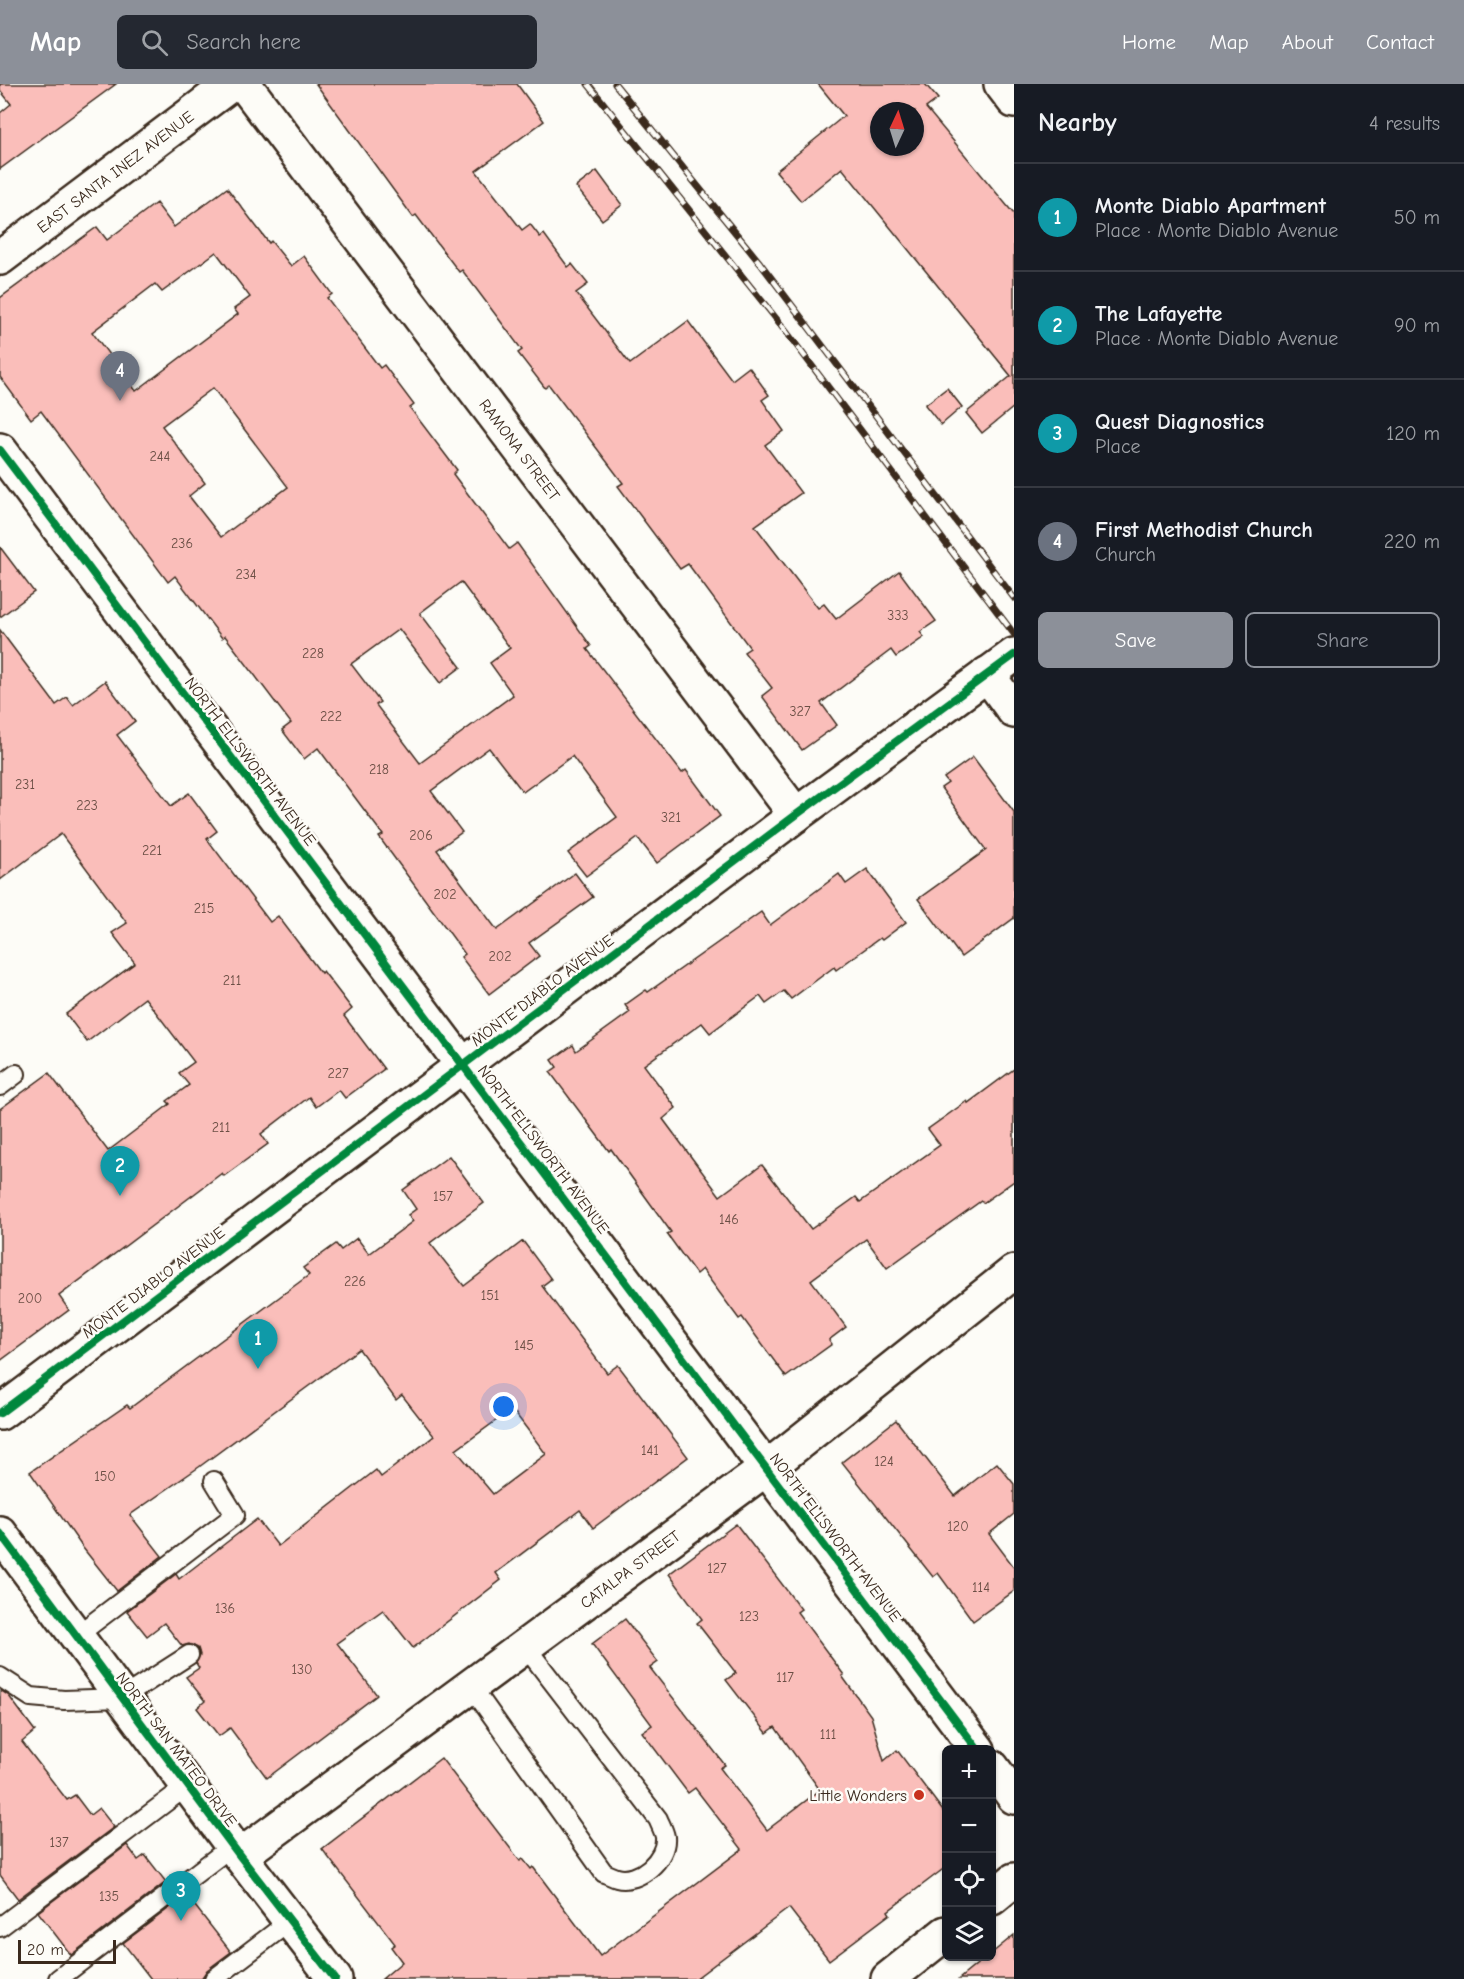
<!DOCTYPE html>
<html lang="en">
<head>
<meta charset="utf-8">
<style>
  :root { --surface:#171b24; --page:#242831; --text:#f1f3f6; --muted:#9ea1a6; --line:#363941; --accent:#8c9099 }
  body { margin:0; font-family:"Comic Neue",sans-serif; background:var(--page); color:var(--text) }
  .controls { position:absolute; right:18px; bottom:18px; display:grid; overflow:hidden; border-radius:9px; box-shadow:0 2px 4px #0004 }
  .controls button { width:54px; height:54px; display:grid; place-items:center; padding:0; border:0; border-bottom:2px solid var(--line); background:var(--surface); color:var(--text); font:30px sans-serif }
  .compass { position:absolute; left:870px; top:18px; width:54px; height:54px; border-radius:50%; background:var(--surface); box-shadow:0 2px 4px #0004; rotate:4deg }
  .scale { position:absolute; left:18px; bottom:15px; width:98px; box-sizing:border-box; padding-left:6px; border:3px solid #3b2a1e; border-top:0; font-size:16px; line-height:21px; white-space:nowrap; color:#3b2a1e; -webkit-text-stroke:4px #fdfcf7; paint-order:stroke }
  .you { position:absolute; left:504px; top:1323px; width:21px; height:21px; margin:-15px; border:4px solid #fff; border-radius:50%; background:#1a73e8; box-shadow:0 0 0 9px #1a73e833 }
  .badge { display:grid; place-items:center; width:39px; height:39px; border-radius:50%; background:var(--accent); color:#fff; font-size:20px; font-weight:700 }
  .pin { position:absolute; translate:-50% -50px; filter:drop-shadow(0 2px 3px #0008) }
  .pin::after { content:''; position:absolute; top:32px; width:21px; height:18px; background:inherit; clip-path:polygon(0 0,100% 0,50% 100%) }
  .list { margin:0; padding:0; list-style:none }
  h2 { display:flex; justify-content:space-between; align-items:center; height:78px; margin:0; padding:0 24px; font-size:26px }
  h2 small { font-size:20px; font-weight:400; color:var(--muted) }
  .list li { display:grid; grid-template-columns:39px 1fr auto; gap:18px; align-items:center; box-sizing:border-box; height:108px; padding:0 24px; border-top:2px solid var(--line) }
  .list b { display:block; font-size:22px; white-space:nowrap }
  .list p { margin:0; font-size:20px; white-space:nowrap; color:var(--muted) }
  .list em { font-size:20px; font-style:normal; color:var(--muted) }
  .actions { display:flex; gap:12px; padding:18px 24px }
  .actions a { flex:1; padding:14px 0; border:2px solid var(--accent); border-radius:9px; text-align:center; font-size:21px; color:var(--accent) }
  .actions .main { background:var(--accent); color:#fff }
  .icon { flex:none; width:33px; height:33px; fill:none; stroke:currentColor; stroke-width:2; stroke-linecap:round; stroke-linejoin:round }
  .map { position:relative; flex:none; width:1014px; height:1895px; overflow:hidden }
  header { display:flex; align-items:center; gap:36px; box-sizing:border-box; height:84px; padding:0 30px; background:var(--accent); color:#fff }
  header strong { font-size:28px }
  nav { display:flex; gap:33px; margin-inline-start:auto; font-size:21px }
  .search { width:420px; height:54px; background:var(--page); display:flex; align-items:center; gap:15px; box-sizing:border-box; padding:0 21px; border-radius:9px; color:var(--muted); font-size:22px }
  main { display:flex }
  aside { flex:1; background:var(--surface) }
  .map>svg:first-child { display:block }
  .building { fill:#fabeba; stroke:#3b2a1e; stroke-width:1.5; fill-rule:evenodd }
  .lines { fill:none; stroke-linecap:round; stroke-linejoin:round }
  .service-casing { stroke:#3b2a1e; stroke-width:22 }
  .minor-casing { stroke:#3b2a1e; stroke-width:38 }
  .secondary-casing { stroke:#3b2a1e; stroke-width:38 }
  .service { stroke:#fdfcf7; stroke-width:18 }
  .minor { stroke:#fdfcf7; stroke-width:33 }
  .secondary { stroke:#fdfcf7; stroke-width:33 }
  .rail-casing { stroke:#3b2a1e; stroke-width:7 }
  .rail { stroke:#fdfcf7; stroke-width:4.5; stroke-dasharray:14; stroke-linecap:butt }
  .cycleway-casing { stroke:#fdfcf7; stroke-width:11 }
  .cycleway { stroke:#00873e; stroke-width:8 }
  .poi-dot { fill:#c8321e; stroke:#fdfcf7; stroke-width:2 }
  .labels { text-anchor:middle; stroke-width:5; stroke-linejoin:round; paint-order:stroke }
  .number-label { font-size:14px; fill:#6b4f45 }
  .street-label { font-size:16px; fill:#3b2a1e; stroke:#fdfcf7 }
  .poi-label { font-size:16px; fill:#3b2a1e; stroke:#fdfcf7; text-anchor:end }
</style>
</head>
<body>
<header>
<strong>Map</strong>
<div class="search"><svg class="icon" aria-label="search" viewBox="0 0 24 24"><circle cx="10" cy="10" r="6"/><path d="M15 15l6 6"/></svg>Search here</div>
<nav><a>Home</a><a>Map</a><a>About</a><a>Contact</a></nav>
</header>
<main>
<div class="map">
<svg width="1014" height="1895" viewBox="0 0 1014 1895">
  <rect width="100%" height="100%" fill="#fdfcf7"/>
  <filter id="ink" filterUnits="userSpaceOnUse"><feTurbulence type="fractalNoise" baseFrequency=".0167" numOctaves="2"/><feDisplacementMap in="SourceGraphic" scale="12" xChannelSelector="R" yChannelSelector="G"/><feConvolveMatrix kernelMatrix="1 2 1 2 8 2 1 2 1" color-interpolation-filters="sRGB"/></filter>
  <g filter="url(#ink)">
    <!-- building -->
    <g class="building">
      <path d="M0 0H116L0 85V29L11 20 0 6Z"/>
      <path d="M316 0H517L544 37 476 87 522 146 530 140 540 153 544 150 568 183 572 180 588 200 576 209 630 280 688 237 732 296 749 283 769 311 762 316 784 347 765 361 801 409 755 442 818 524 824 520 836 535 899 487 936 537 920 548 924 553 896 573 891 566 821 619 837 641 802 666 762 612 772 604 744 568 750 564 688 480 680 485 618 402 623 399 549 301 545 304 518 269 522 266 462 186 459 188 416 131 413 133Z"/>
      <path d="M818 0H925L938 15 926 24 1014 130V323L982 349 966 329 1011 292 842 84 801 117 776 87 844 32ZM879 27H915V63H879Z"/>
      <path d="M597 87 622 121 602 136 576 103Z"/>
      <path d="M227 104 269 159 271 157 291 182 304 172 332 210 327 214 380 284 384 281 414 321 410 324 457 386 453 390 509 465 517 459 591 562 587 565 682 689 686 686 720 732 657 779 638 754 586 792 568 769 617 733 572 672 523 708 489 664 431 707 462 748 437 766 497 846 575 789 593 813 529 859 539 872 489 910 461 873 465 870 379 753 383 751 318 664 304 675 282 646 291 639 225 552 222 554 175 492 168 498 41 327 31 335 0 293V214L97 143 107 156 156 119 174 143ZM216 168 250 213 234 225 238 230 136 307 92 248 155 200 162 208ZM213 304 288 403 221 453 189 412 205 399 162 342ZM461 498 510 564 490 579 513 611 420 679 376 621 380 618 351 580 399 545 440 599 461 583 420 529Z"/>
      <path d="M947 304 962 323 941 341 925 321Z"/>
      <path d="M0 463 34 508 0 533Z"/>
      <path d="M0 546 56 621 67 613 73 621 105 597 135 637 117 651 171 722 189 709 217 747 207 755 270 838 278 832 321 889 323 887 352 925 344 932 384 985 345 1014 339 1006 316 1023 309 1013 261 1050 268 1060 224 1092 222 1089 59 1212 69 1226 0 1277V1025L49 989 108 1067 170 1020 167 1017 189 1001 179 989 194 978 145 914 87 958 66 930 135 879 112 849 127 839 61 750 0 796Z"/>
      <path d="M973 673 1014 728V834L961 873 918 815 986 766 941 704 948 699 944 694Z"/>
      <path d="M867 785 906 838 882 856 880 854 836 886 834 883 791 915 784 907 766 920 760 912 710 949 702 939 644 981 676 1024 663 1035 720 1112 762 1081 811 1145 856 1113 860 1118 940 1061 928 1045 967 1017 968 1019 1014 985V1097L983 1119 981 1117 887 1184 866 1155 811 1196 846 1243 829 1256 832 1260 786 1293 742 1233 739 1235 702 1185 696 1190 667 1150 671 1148 611 1065 609 1067 550 988 557 983 552 976 573 961 576 967 630 928 625 921 646 906 648 908 761 828 770 841 839 790 846 800Z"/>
      <path d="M449 1072 484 1119 430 1159 464 1202 523 1157 551 1195 542 1202 607 1289 618 1281 688 1373 593 1444 580 1426 496 1489 501 1496 413 1564 383 1526 337 1559 377 1611 267 1694 230 1644 219 1652 197 1624 205 1617 186 1593 199 1584 196 1579 200 1571 198 1564 189 1560 182 1562 164 1539 147 1552 127 1527 176 1490 179 1495 257 1435 278 1462 376 1386 381 1393 434 1352 402 1311 396 1316 359 1265 199 1383 130 1431 162 1472 117 1507 83 1464 30 1388 127 1321 130 1324 309 1191 303 1184 336 1160 341 1166 357 1154 369 1170 413 1137 408 1131 416 1125 403 1106ZM512 1325 546 1370 493 1410 456 1366Z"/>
      <path d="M896 1336 955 1412 997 1379 1014 1400V1430L989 1450 1014 1483V1507L973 1537 938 1489 933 1493 842 1378Z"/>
      <path d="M736 1440 801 1525 797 1528 844 1591 842 1592 871 1632 884 1677 897 1666 946 1731V1783L888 1827 890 1830 829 1876 789 1824 695 1895H382L402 1878 391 1863 395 1860 322 1765 441 1674 520 1777 523 1775 531 1785 533 1783 600 1872 742 1765 695 1704 688 1709 642 1648 652 1641 592 1560 625 1535 658 1578 650 1584 725 1681 720 1684 767 1746 820 1706 775 1643 767 1649 726 1596 736 1589 697 1539 702 1535 669 1490Z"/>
      <path d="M0 1606 9 1612 35 1647 22 1658 67 1716 75 1711 90 1731 99 1724 114 1743 18 1815 0 1791Z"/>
      <path d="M127 1761 138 1776 145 1771 166 1798 71 1871 38 1828Z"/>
      <path d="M188 1813 231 1868 207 1886 201 1895H151L123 1859 180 1816 181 1818Z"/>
      <path d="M1014 1851V1895H959L987 1872H992V1869Z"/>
    </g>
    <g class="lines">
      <defs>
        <g id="service">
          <path d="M0 1002 16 990"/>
          <path d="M76 1552 235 1431 214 1397"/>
          <path d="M0 1593 31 1613 64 1616 122 1614 189 1571"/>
          <path d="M471 1602 604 1789C608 1790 613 1793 617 1794 639 1800 667 1775 665 1753 664 1747 660 1740 658 1735L525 1562"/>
          <path d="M0 1843 187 1702"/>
          <path d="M58 1895 232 1762"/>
          <path d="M214 1895 290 1837"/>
        </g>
        <g id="minor">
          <path id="s1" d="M244 0 796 731"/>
          <path d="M1001 0 1014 17"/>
          <path id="s2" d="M0 174 231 0"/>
          <path d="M0 366 978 1666"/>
          <path d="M987 590 1014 627"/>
          <path d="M0 1329 796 731 1014 571"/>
          <path d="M992 1683 1014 1713"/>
          <path id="s3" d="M240 1772 767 1384 1014 1188"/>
          <path d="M992 1814 1014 1796"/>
          <path d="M888 1895 946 1849"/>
        </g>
        <path id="secondary" d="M0 1449 240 1772 335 1895"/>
      </defs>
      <!-- service casing -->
      <use href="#service" class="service-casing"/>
      <!-- minor casing -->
      <use href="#minor" class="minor-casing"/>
      <!-- secondary casing -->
      <use href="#secondary" class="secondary-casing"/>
      <!-- service -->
      <use href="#service" class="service"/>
      <!-- minor -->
      <use href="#minor" class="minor"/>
      <!-- secondary -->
      <use href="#secondary" class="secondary"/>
      <defs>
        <g id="rail">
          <path d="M588 0 782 242 1014 550"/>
          <path d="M615 0 760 179 1014 514"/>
        </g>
      </defs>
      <!-- rail casing -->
      <use href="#rail" class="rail-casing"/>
      <!-- rail -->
      <use href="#rail" class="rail"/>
      <defs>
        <g id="cycleway">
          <path d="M0 366 978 1666"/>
          <path d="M0 1329 796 731 1014 571"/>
          <path d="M0 1449 240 1772 335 1895"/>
        </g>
      </defs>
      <!-- cycleway casing -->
      <use href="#cycleway" class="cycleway-casing"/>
      <!-- cycleway -->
      <use href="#cycleway" class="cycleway"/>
    </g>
  </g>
  <!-- markers -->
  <circle class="poi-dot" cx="919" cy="1711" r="6"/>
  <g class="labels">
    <!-- number labels -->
    <g class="number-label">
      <text x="160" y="377">244</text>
      <text x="182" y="464">236</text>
      <text x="246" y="495">234</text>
      <text x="898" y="536">333</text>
      <text x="313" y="574">228</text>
      <text x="800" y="632">327</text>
      <text x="331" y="637">222</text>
      <text x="379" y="690">218</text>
      <text x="25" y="705">231</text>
      <text x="87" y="726">223</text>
      <text x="671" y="738">321</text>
      <text x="421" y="756">206</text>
      <text x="152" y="771">221</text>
      <text x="445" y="815">202</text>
      <text x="204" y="829">215</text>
      <text x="500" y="877">202</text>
      <text x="232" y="901">211</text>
      <text x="338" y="994">227</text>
      <text x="221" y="1048">211</text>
      <text x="443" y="1117">157</text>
      <text x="729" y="1140">146</text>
      <text x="355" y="1202">226</text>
      <text x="490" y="1216">151</text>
      <text x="30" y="1219">200</text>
      <text x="524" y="1266">145</text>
      <text x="650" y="1371">141</text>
      <text x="884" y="1382">124</text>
      <text x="105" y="1397">150</text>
      <text x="958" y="1447">120</text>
      <text x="717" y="1489">127</text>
      <text x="981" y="1508">114</text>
      <text x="225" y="1529">136</text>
      <text x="749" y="1537">123</text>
      <text x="302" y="1590">130</text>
      <text x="785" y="1598">117</text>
      <text x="828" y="1655">111</text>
      <text x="59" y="1763">137</text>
      <text x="109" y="1817">135</text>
    </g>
    <!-- street labels -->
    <g class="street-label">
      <text dy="6" stroke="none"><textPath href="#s2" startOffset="144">EAST SANTA INEZ AVENUE</textPath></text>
      <text dy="6" stroke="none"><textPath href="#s1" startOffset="458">RAMONA STREET</textPath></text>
      <text transform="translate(251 677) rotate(53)" y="6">NORTH ELLSWORTH AVENUE</text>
      <text transform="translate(542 906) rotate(-37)" y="6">MONTE DIABLO AVENUE</text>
      <text transform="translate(544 1065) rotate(53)" y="6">NORTH ELLSWORTH AVENUE</text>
      <text transform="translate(153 1198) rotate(-37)" y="6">MONTE DIABLO AVENUE</text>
      <text transform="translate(836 1453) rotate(53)" y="6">NORTH ELLSWORTH AVENUE</text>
      <text dy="6" stroke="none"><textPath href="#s3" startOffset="484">CATALPA STREET</textPath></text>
      <text transform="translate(177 1665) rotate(53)" y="6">NORTH SAN MATEO DRIVE</text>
    </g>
    <!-- poi labels -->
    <g class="poi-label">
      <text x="907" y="1717">Little Wonders</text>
    </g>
  </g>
</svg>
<div class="controls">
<button>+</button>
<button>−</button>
<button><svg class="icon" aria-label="locate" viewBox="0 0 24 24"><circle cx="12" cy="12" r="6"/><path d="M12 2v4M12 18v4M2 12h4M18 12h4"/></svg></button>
<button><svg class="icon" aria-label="layers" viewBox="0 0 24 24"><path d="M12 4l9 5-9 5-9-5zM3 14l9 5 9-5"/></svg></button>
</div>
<svg class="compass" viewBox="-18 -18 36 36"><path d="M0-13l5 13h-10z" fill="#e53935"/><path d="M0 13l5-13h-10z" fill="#9ea1a6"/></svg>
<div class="scale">20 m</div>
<div class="you"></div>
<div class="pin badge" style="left:258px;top:1285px;background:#0f9aa8">1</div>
<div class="pin badge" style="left:120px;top:1112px;background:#0f9aa8">2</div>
<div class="pin badge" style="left:181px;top:1837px;background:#0f9aa8">3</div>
<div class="pin badge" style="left:120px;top:317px;background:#6b7280">4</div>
</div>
<aside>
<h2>Nearby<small>4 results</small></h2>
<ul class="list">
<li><span class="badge" style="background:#0f9aa8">1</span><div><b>Monte Diablo Apartment</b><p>Place · Monte Diablo Avenue</p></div><em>50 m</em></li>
<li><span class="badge" style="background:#0f9aa8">2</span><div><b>The Lafayette</b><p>Place · Monte Diablo Avenue</p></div><em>90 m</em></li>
<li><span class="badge" style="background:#0f9aa8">3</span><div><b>Quest Diagnostics</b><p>Place</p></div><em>120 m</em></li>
<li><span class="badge" style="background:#6b7280">4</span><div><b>First Methodist Church</b><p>Church</p></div><em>220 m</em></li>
</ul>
<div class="actions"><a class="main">Save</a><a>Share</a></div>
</aside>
</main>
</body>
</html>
